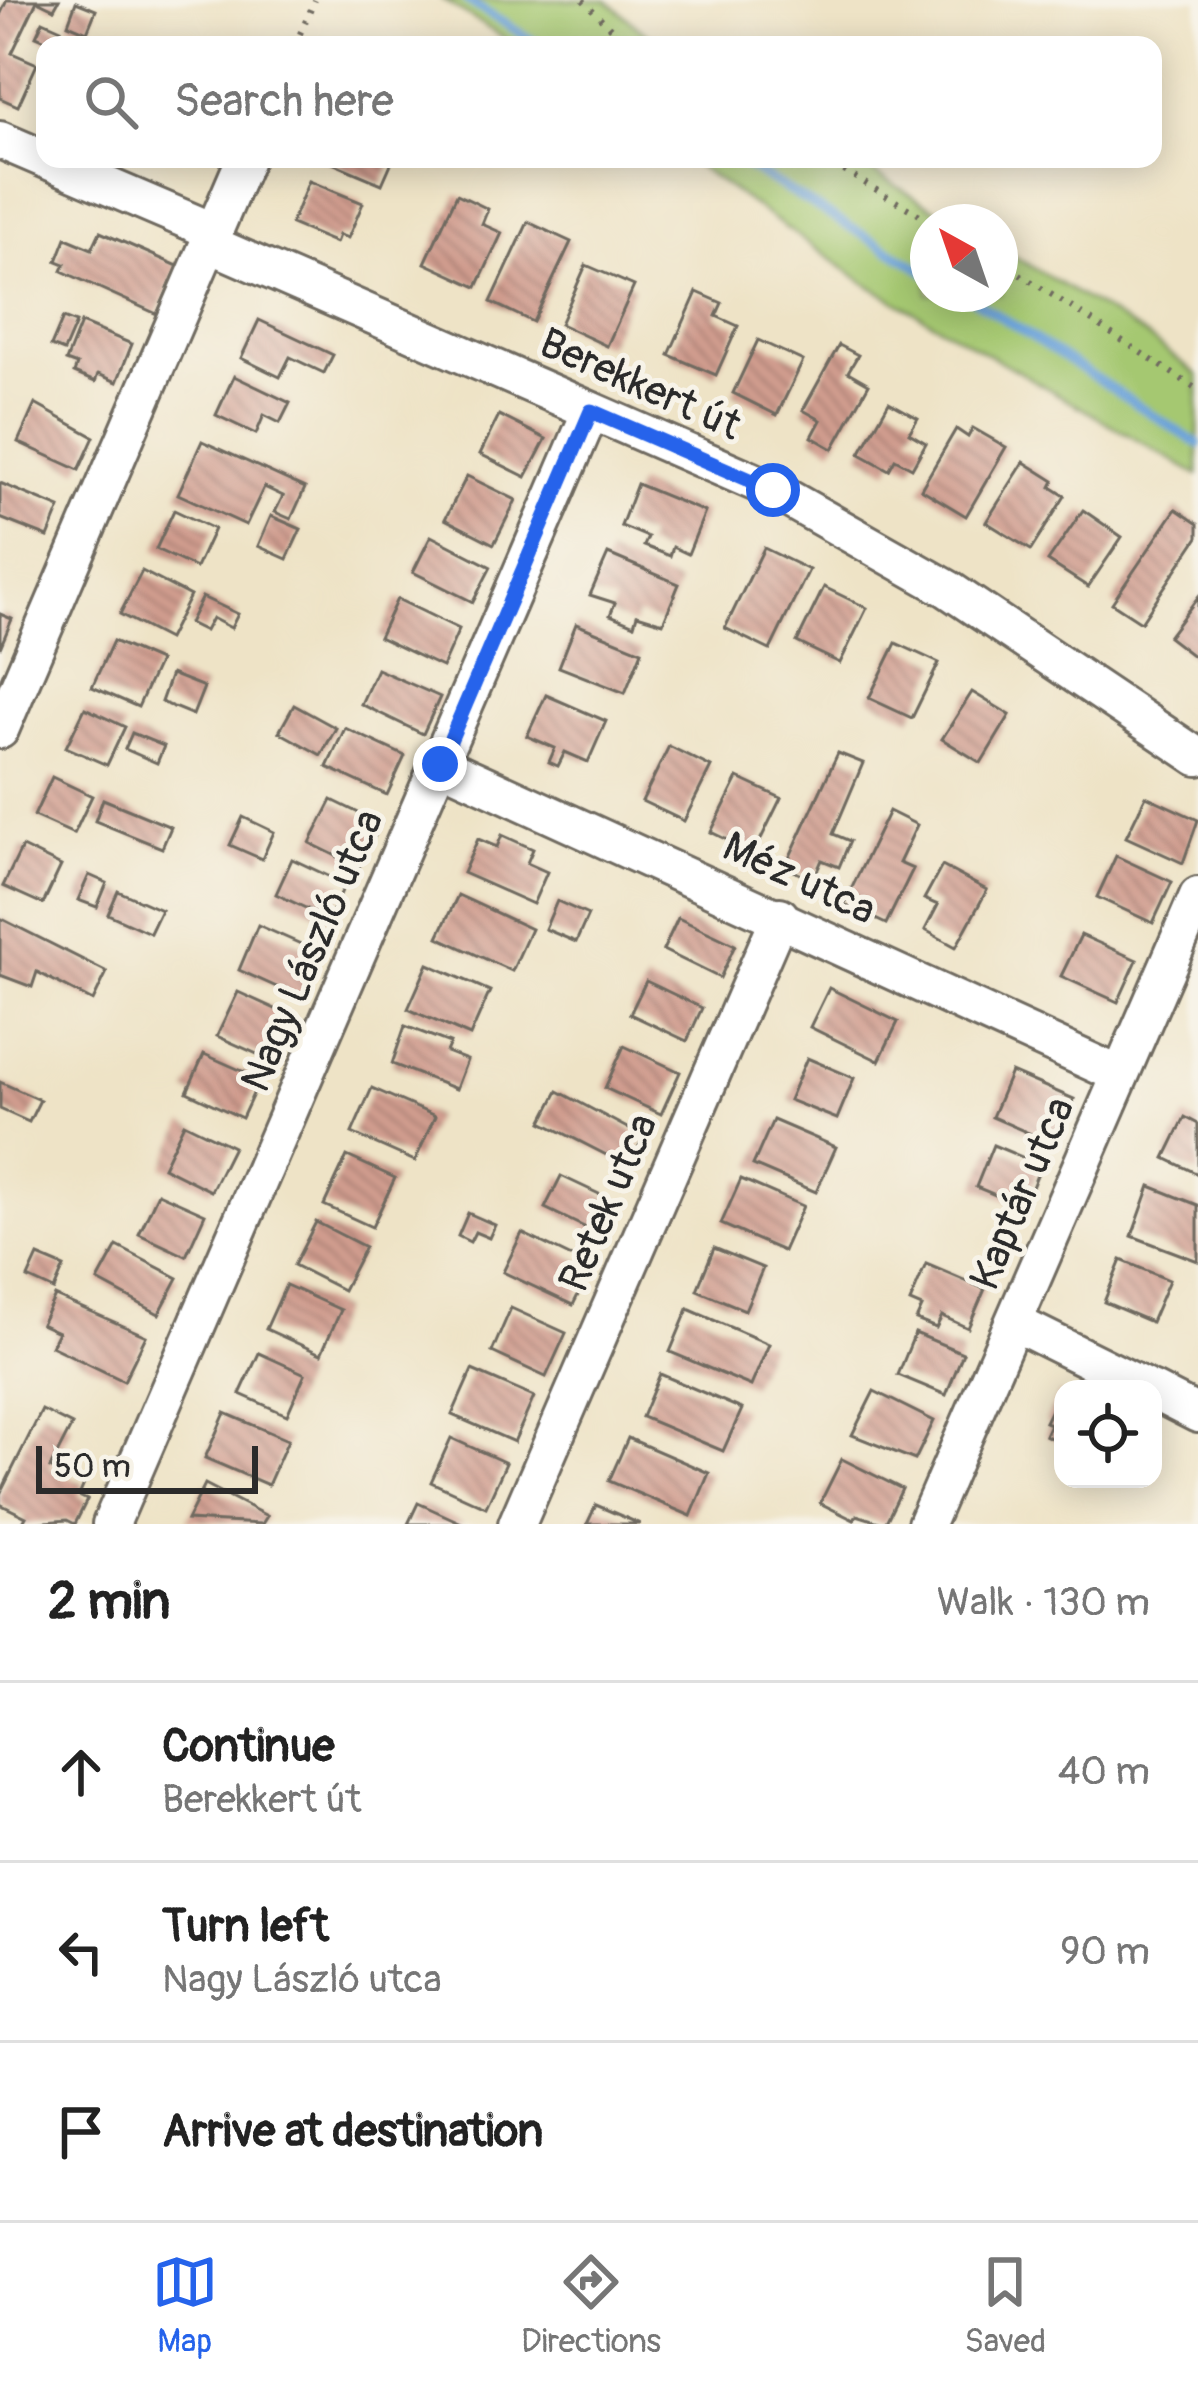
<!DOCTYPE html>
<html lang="en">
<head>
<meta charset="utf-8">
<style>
  :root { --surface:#fff; --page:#f2f2f2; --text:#222; --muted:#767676; --line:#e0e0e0; --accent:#2563eb }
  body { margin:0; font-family:Pangolin,sans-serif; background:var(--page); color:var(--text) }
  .controls { position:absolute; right:36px; bottom:36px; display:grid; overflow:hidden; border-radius:24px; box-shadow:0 6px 30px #0003 }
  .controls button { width:108px; height:108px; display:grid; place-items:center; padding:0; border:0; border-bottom:3px solid var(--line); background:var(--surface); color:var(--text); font:60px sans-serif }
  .compass { position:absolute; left:910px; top:204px; width:108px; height:108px; border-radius:50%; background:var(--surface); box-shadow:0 6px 30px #0003; rotate:320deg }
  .scale { position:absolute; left:36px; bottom:30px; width:222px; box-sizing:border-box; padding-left:12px; border:6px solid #2b2b2b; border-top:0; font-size:33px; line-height:42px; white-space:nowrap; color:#2b2b2b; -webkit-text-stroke:9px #f7f3e8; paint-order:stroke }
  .stop { position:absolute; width:36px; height:36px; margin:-27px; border:9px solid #2563eb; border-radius:50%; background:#fff }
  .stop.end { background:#2563eb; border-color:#fff; box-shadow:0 3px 12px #0008 }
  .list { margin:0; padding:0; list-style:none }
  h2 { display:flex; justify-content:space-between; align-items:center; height:156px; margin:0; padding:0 48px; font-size:51px }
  h2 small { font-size:39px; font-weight:400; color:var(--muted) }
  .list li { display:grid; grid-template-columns:78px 1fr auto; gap:36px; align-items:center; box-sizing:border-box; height:180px; padding:0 48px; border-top:3px solid var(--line) }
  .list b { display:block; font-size:45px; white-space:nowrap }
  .list p { margin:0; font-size:39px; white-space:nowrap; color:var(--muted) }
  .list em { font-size:39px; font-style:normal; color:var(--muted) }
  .icon { flex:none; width:66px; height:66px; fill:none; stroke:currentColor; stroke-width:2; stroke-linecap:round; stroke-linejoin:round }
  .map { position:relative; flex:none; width:1198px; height:1524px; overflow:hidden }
  .search { position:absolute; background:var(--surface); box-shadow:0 6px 30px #0003; left:36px; right:36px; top:36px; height:132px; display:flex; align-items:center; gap:30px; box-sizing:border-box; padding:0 42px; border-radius:24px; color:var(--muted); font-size:45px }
  .sheet { height:696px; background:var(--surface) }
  nav { display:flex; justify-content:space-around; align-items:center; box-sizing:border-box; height:168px; border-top:3px solid var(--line); background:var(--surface); font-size:33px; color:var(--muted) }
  nav a { display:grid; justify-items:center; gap:6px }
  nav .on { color:var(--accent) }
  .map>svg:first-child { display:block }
  .grass { fill:#a5c871; stroke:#687a4e; stroke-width:3 }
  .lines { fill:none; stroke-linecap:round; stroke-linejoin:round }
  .stream { stroke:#6ca3da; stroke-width:9 }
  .building { fill:url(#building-back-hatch) }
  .minor-casing { stroke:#6f6b61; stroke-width:42 }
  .path { stroke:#6f6b61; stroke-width:6; stroke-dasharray:3 9; stroke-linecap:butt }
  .minor { stroke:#fff; stroke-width:36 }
  .route { stroke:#2563eb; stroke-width:15 }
  .labels { text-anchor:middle; stroke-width:10; stroke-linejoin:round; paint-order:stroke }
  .street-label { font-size:42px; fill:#2b2b2b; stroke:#f7f3e8 }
</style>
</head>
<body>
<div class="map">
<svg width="1198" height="1524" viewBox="0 0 1198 1524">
  <defs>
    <pattern id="building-back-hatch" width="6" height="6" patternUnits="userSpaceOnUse" patternTransform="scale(3)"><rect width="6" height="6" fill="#d09c8e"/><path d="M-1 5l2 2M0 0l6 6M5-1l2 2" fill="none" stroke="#a97f74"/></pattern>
  </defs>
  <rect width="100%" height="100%" fill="#f7f3e8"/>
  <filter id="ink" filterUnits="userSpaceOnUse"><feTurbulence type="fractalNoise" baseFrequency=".00833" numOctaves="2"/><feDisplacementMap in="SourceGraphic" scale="24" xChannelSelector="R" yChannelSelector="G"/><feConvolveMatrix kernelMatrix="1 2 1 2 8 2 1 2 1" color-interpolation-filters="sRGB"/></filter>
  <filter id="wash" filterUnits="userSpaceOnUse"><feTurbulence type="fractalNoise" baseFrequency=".004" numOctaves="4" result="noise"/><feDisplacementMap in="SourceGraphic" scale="48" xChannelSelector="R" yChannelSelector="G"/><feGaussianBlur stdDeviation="2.7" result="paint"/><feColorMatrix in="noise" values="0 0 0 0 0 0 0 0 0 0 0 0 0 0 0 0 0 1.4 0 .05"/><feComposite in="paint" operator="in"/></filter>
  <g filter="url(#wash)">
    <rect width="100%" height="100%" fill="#eee3c6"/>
    <!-- grass -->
    <g class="grass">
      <path d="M443 0H606L660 45H515Z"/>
      <path d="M687 159H851L957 222H928V294H1000V248L1142 333 1198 375V475L868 285Z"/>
    </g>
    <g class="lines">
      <!-- stream -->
      <g class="stream">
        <path d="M466 0 540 45"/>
        <path d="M734 159 928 273"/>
        <path d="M965 294 1198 444"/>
      </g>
    </g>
    <g id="blocks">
      <!-- building -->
      <g class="building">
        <path d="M7 0H59L54 9 37 1 12 53 37 64 18 106 0 98V15Z"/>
        <path d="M76 2 96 10 87 32 68 24Z"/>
        <path d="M43 21 61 29 55 44 36 36Z"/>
        <path d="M323 159H393L382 184Z"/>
        <path d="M309 181 363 203 348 238 339 235 336 243 291 224Z"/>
        <path d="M457 194 488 209 482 224 502 233 477 287 425 263Z"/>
        <path d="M528 222 571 242 533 322 491 302Z"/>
        <path d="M100 232 178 266 157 314 62 271 65 264 57 261 66 238 92 249Z"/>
        <path d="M586 265 634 286 607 346 560 324Z"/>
        <path d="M697 292 722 303 716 316 738 326 716 375 669 355Z"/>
        <path d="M63 318 76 323 64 351 51 346Z"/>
        <path d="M259 320 333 355 324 373 290 357 280 377 241 358Z"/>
        <path d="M81 323 132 344 117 382 98 374 95 382 74 373 77 365 66 361Z"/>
        <path d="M758 340 803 361 777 415 733 393Z"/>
        <path d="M839 345 858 355 848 372 869 384 833 449 812 437 821 420 803 410Z"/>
        <path d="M234 376 290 403 280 423 264 415 256 434 216 415Z"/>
        <path d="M889 402 918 418 909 433 926 443 912 468 895 459 889 470 860 454Z"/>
        <path d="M35 404 94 437 79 470 18 442Z"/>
        <path d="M499 415 546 439 526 477 480 454Z"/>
        <path d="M973 428 1006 447 966 516 921 489 956 429 968 437Z"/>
        <path d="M202 441 305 488 291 519 275 512 283 496 264 487 246 525 178 494Z"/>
        <path d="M1024 462 1054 481 1051 487 1065 496 1031 550 986 522Z"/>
        <path d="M467 476 516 500 494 544 445 519Z"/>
        <path d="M0 483 60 508 48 537 0 518Z"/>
        <path d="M637 484 705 512 688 554 673 547 670 556 644 546 648 537 621 526Z"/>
        <path d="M1176 509 1198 524V537L1141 622 1112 603Z"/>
        <path d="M174 510 214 529 196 568 156 549Z"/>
        <path d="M1083 510 1122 537 1088 587 1048 561Z"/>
        <path d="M271 516 301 529 287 559 258 546Z"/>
        <path d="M431 536 491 567 473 602 413 572Z"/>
        <path d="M764 548 809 570 770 650 725 628Z"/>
        <path d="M608 554 679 584 663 623 637 615 634 625 610 615 615 603 590 595Z"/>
        <path d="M142 571 190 596 168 639 120 614Z"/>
        <path d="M824 587 867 608 840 663 797 642Z"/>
        <path d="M202 597 238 614 231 628 212 618 205 631 189 623Z"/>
        <path d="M1198 597V660L1168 637Z"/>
        <path d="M397 599 459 629 442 667 379 637Z"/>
        <path d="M0 614 12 619 0 648Z"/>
        <path d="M576 624 642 651 625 693 559 667Z"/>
        <path d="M113 641 159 661 138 707 92 687Z"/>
        <path d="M896 643 939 663 912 718 869 698Z"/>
        <path d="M377 669 440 697 423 734 361 704Z"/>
        <path d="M171 674 204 687 193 715 161 702Z"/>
        <path d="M972 692 1010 715 981 763 942 739Z"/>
        <path d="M546 695 606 721 588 762 565 752 558 766 549 762 555 748 527 736Z"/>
        <path d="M294 705 336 728 321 755 279 732Z"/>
        <path d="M85 708 125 727 107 765 66 747Z"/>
        <path d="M345 728 405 756 387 795 327 767Z"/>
        <path d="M132 733 164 746 157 763 125 749Z"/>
        <path d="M669 746 711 767 684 821 642 801Z"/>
        <path d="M838 753 863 763 833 834 850 841 839 867 822 860 813 880 785 867Z"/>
        <path d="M52 777 92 796 74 834 34 816Z"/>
        <path d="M738 778 781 798 754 853 711 832Z"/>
        <path d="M1146 796 1198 820 1183 863 1126 837Z"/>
        <path d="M103 799 171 827 162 848 95 821Z"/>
        <path d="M332 800 381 824 359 867 310 843Z"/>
        <path d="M889 811 917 825 899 863 913 869 886 924 844 904Z"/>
        <path d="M243 817 274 832 262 859 230 845Z"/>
        <path d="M502 835 533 849 527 863 547 872 533 904 463 873 478 839 497 847Z"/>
        <path d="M22 847 61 866 43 904 3 886Z"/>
        <path d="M1116 856 1172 882 1153 923 1097 897Z"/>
        <path d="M292 859 345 884 329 919 276 894Z"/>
        <path d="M942 866 987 890 956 947 925 930 938 905 924 899Z"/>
        <path d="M89 875 107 883 97 907 78 900Z"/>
        <path d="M118 891 161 910 150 933 108 914Z"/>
        <path d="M458 895 531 929 512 971 438 937Z"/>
        <path d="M557 901 588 915 576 942 545 929Z"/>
        <path d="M0 918 107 972 93 1001 37 972 32 987 0 975Z"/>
        <path d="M678 918 735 945 720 978 663 950Z"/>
        <path d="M258 925 321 953 301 998 239 970Z"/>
        <path d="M1081 935 1137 960 1118 1002 1061 976Z"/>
        <path d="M428 964 490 991 470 1036 408 1009Z"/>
        <path d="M646 981 702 1008 687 1041 630 1014Z"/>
        <path d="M829 988 898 1022 879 1061 810 1027Z"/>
        <path d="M238 992 295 1018 275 1062 217 1036Z"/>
        <path d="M405 1026 450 1043 446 1052 467 1060 456 1089 392 1064Z"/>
        <path d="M624 1046 680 1072 661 1114 605 1088Z"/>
        <path d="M204 1054 260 1079 242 1118 187 1092Z"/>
        <path d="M807 1058 854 1078 837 1119 789 1100Z"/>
        <path d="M1011 1072 1074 1099 1054 1144 992 1117Z"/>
        <path d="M0 1082 40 1100 29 1122 0 1109Z"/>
        <path d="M372 1088 435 1116 415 1161 352 1133Z"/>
        <path d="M558 1091 644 1137 628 1166 542 1122Z"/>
        <path d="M1185 1117 1198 1124V1174L1165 1158Z"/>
        <path d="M773 1120 836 1147 816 1192 753 1165Z"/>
        <path d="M184 1123 233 1147 211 1191 163 1167Z"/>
        <path d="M993 1145 1041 1165 1024 1207 976 1187Z"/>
        <path d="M347 1156 395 1178 372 1227 324 1205Z"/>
        <path d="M561 1176 618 1203 603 1236 545 1208Z"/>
        <path d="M741 1179 803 1206 783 1251 721 1224Z"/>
        <path d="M1150 1186 1198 1205V1261L1132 1236Z"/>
        <path d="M158 1193 205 1214 186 1256 139 1234Z"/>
        <path d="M468 1213 495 1225 489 1238 475 1232 470 1242 458 1236Z"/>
        <path d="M316 1222 365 1247 343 1290 294 1265Z"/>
        <path d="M522 1233 592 1267 573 1305 503 1272Z"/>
        <path d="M117 1246 178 1278 159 1314 98 1281Z"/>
        <path d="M714 1248 763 1268 745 1310 697 1290Z"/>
        <path d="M38 1256 64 1267 54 1290 28 1278Z"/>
        <path d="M1121 1260 1169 1280 1151 1322 1104 1302Z"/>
        <path d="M926 1264 985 1289 968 1328 942 1316 936 1328 916 1320 922 1307 910 1302Z"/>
        <path d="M286 1285 341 1310 321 1354 266 1329Z"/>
        <path d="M55 1296 146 1336 124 1381 51 1346 58 1332 41 1324Z"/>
        <path d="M511 1308 566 1333 546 1377 492 1352Z"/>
        <path d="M688 1309 769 1344 751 1386 670 1352Z"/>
        <path d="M915 1333 963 1353 946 1395 898 1375Z"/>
        <path d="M259 1353 305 1374 287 1415 240 1394Z"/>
        <path d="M472 1370 534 1397 514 1442 452 1415Z"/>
        <path d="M660 1374 742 1409 723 1451 642 1417Z"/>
        <path d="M874 1391 934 1421 915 1460 852 1435Z"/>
        <path d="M1059 1393 1063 1395V1444L1045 1435 1050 1424 1045 1422Z"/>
        <path d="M42 1410 72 1425 50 1468 84 1484 79 1496 87 1500 75 1524 67 1520 22 1524 26 1517 0 1504V1494Z"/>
        <path d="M225 1413 288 1440 268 1485 205 1458Z"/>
        <path d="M451 1438 506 1463 486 1507 431 1482Z"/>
        <path d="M628 1438 709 1473 691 1516 609 1481Z"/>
        <path d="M842 1459 902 1489 885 1524 857 1515 854 1520 820 1503Z"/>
        <path d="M205 1484 267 1516 262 1524 187 1520Z"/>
        <path d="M418 1503 464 1524H408Z"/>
        <path d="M596 1505 640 1524H587Z"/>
      </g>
    </g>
  </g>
  <g filter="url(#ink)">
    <use href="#blocks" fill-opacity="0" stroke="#6f6b61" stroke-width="3"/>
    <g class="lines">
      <defs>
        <g id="minor">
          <path d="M0 140 215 232"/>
          <path d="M210 244 773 490 948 589 1198 757"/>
          <path d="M0 730 245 159"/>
          <path d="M440 764 1120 1075"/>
          <path d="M1015 1323 1148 1389"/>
          <path d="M1153 1391 1198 1414"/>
          <path d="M111 1524 591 411"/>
          <path d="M517 1524 780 916"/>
          <path d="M926 1524 1198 896"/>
        </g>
      </defs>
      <!-- minor casing -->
      <use href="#minor" class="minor-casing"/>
      <!-- path -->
      <g class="path">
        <path d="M583 0 627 45"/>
        <path d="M295 45 315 0"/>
        <path d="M823 159 932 222"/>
        <path d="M1000 261 1198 390"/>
      </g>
      <!-- minor -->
      <use href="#minor" class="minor"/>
    </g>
  </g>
  <g class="lines" filter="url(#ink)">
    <!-- route -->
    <path class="route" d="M440 764 591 411 773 490"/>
  </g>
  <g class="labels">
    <!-- street labels -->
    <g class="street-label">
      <text transform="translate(641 383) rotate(24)" y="15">Berekkert út</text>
      <text transform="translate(800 877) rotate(25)" y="15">Méz utca</text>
      <text transform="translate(311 950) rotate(-67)" y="15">Nagy László utca</text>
      <text transform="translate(1021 1193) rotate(-67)" y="15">Kaptár utca</text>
      <text transform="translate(607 1202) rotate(-67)" y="15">Retek utca</text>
    </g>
  </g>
</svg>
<div class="controls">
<button><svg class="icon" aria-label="locate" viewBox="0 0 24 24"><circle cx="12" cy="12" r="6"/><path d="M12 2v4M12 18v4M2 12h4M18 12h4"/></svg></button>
</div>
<svg class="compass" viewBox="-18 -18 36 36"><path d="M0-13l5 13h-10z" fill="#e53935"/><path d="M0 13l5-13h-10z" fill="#767676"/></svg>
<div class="scale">50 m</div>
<div class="stop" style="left:773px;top:490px"></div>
<div class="stop end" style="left:440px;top:764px"></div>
<div class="search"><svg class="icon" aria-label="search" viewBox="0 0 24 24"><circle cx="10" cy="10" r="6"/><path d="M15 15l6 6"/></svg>Search here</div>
</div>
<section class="sheet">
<h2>2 min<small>Walk · 130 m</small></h2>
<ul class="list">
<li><svg class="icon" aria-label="ahead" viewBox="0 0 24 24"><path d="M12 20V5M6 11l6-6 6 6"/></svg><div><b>Continue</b><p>Berekkert út</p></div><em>40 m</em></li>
<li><svg class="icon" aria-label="left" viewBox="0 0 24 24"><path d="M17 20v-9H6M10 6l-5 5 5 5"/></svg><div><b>Turn left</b><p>Nagy László utca</p></div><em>90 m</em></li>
<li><svg class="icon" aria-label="arrive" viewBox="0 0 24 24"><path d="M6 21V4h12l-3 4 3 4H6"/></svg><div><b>Arrive at destination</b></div></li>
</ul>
</section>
<nav>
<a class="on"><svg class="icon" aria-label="map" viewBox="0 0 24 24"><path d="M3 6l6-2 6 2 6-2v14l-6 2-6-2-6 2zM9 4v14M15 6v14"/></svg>Map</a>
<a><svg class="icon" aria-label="directions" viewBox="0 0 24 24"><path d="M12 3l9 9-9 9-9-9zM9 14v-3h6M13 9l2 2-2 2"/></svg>Directions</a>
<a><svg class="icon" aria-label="saved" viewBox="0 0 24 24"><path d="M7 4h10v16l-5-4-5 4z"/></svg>Saved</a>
</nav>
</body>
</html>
